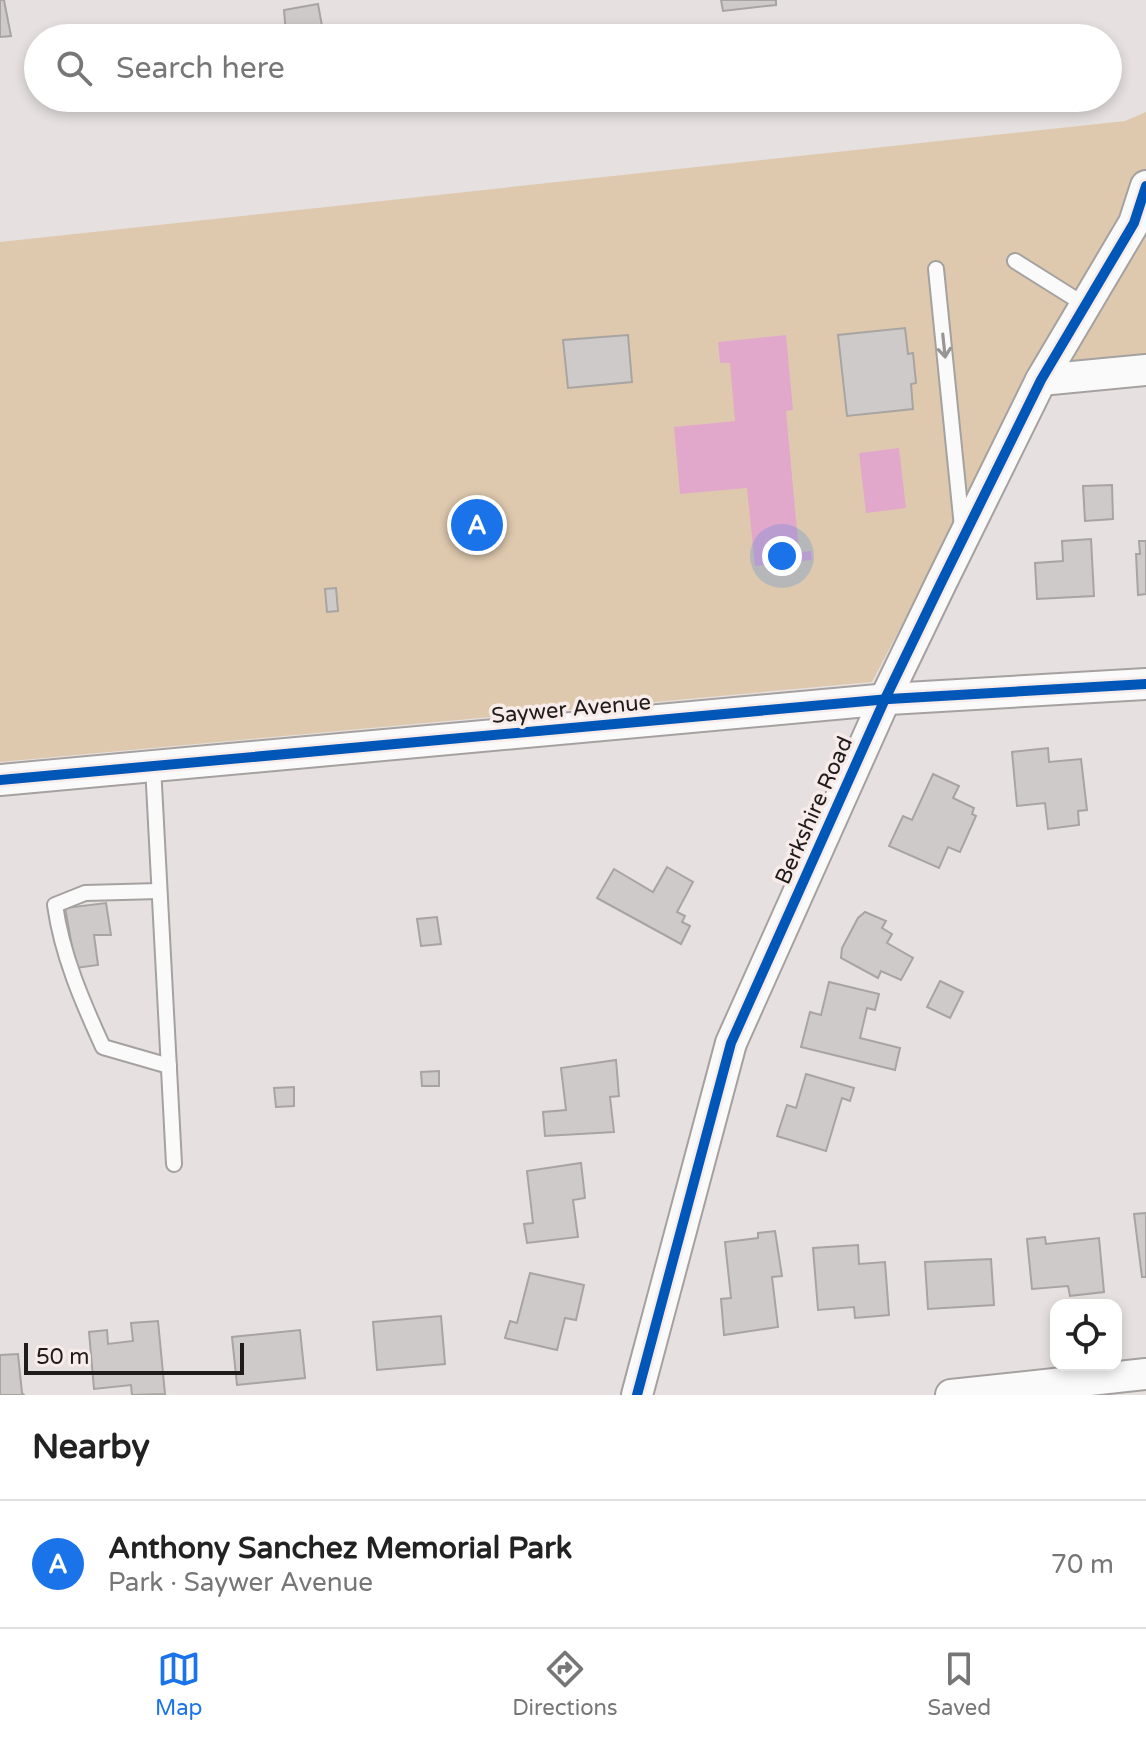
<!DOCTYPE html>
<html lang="en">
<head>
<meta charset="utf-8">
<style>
  :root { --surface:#fff; --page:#f6f6f6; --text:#222; --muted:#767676; --line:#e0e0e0; --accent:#1a73e8 }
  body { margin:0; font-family:"Varela Round",sans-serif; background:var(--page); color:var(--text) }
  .controls { position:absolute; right:24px; bottom:24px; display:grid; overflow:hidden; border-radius:16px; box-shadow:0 4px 12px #0003 }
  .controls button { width:72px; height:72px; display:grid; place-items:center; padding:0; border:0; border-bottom:2px solid var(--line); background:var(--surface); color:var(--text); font:40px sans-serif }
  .scale { position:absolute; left:24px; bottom:20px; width:220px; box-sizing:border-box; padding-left:8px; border:4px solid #1f1b1a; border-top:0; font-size:22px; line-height:28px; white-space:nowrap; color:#1f1b1a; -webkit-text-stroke:6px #f7ecea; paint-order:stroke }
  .you { position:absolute; left:782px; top:556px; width:28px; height:28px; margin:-20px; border:6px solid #fff; border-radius:50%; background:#1a73e8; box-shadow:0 0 0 12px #1a73e833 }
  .badge { display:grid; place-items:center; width:52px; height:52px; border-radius:50%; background:var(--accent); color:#fff; font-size:26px; font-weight:700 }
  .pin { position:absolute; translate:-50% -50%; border:4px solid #fff; box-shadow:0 2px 8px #0006 }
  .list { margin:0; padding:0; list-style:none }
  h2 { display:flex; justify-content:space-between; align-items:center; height:104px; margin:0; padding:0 32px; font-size:34px }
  h2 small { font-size:26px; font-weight:400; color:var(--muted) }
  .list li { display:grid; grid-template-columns:52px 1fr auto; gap:24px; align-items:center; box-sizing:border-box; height:128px; padding:0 32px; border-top:2px solid var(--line) }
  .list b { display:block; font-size:30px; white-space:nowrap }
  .list p { margin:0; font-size:26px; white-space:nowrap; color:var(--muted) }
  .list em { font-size:26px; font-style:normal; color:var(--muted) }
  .icon { flex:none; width:44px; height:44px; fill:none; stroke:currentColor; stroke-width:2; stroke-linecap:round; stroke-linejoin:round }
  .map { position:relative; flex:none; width:1146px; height:1395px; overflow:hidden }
  .search { position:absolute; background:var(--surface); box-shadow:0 4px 12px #0003; left:24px; right:24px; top:24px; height:88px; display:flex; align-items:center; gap:20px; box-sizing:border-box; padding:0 28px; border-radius:44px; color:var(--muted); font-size:30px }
  .sheet { height:232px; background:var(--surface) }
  nav { display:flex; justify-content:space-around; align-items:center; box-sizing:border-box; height:112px; border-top:2px solid var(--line); background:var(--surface); font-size:22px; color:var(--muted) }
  nav a { display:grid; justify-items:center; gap:4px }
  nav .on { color:var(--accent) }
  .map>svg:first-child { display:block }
  .green { fill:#dec9ae }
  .water { fill:#e2a8cb }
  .building { fill:#cecac9; stroke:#a8a4a2; stroke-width:2 }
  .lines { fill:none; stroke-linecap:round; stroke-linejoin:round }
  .lane-casing { stroke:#a5a1a0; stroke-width:18 }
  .street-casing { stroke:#a5a1a0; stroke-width:34 }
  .lane { stroke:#fbfafa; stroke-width:14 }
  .street { stroke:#fbfafa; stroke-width:30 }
  .cycleway-casing { stroke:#f7ecea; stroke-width:15 }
  .cycleway { stroke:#0057b8; stroke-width:10 }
  .oneway { stroke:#989695 }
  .labels { text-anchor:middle; stroke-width:7; stroke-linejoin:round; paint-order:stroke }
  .street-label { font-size:22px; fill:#1f1b1a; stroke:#f7ecea }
</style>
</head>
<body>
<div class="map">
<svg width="1146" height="1395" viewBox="0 0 1146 1395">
  <rect width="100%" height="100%" fill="#e6e1e0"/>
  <!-- green -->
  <path class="green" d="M1146 112V358L1036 368 872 682 0 762V242L1125 121Z"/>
  <!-- water -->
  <g class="water">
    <path d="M786 335 793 410 786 411 799 552 811 551 812 560 755 566 747 488 680 494 674 427 735 421 730 363H720L718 342Z"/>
    <path d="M899 448 906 508 866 513 859 453Z"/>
  </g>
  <!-- building -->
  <g class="building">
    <path d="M0 0H4L11 36 0 37Z"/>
    <path d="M721 0H776V5L723 11Z"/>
    <path d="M318 4 324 37 308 38 307 31 286 34 284 10Z"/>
    <path d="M1051 26 1052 38H992V32Z"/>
    <path d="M905 328 908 354 913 353 916 383 911 384 913 409 847 416 838 335Z"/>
    <path d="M628 335 632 382 568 388 563 340Z"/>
    <path d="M1112 485 1113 519 1085 521 1083 486Z"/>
    <path d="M1091 539 1094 596 1037 599 1035 563 1063 561 1062 541Z"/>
    <path d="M1139 541H1146V594L1138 595 1136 554H1140Z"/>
    <path d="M336 588 338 611 327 612 325 589Z"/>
    <path d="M1048 748 1049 762 1081 759 1087 810 1078 811 1079 825 1048 829 1045 803 1017 806 1012 752Z"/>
    <path d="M933 774 959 786 953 798 974 808 972 814 976 816 960 852 948 847 939 868 889 846 903 816 912 820Z"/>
    <path d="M667 867 693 882 677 912 685 916 682 922 690 926 681 944 597 898 614 869 653 892Z"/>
    <path d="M106 903 111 935H94L98 965 76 968 65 908Z"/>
    <path d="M865 912 886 921 882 928 892 934 887 943 913 958 901 980 881 971 878 978 841 958 842 948 858 918Z"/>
    <path d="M437 917 441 944 421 946 417 919Z"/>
    <path d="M940 981 963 992 950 1018 927 1007Z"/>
    <path d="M829 982 879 994 875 1010 867 1008 860 1038 900 1048 895 1070 801 1047 810 1012 821 1015Z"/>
    <path d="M616 1060 619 1096 610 1097 614 1132 545 1136 543 1112 566 1110 561 1068Z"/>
    <path d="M439 1071V1086H422L421 1072Z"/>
    <path d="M806 1074 854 1088 850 1101 842 1098 826 1151 777 1136 787 1105 796 1108Z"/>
    <path d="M294 1087V1106L276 1107 274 1088Z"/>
    <path d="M581 1163 585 1198 573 1200 578 1237 527 1243 524 1224 533 1223 527 1171Z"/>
    <path d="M1146 1213V1277H1142L1134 1214Z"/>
    <path d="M775 1231 782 1276 772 1277 778 1327 724 1335 721 1299 731 1298 725 1242 758 1238V1233Z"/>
    <path d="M1045 1237 1046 1244 1099 1238 1104 1292 1070 1296 1068 1286 1032 1289 1027 1239Z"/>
    <path d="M858 1245 859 1264 885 1262 889 1315 855 1318 854 1307 818 1310 813 1248Z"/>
    <path d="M991 1259 994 1305 928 1309 925 1262Z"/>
    <path d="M530 1273 584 1285 576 1320 565 1318 557 1350 505 1338 510 1321 517 1323Z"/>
    <path d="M441 1316 445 1364 377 1370 373 1322Z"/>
    <path d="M158 1321 165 1394 132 1395 131 1385 94 1389 89 1332 107 1330 108 1344 133 1341 131 1323Z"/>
    <path d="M300 1330 305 1378 237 1385 232 1337Z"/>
    <path d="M18 1354 22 1393 24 1395H0V1355Z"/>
  </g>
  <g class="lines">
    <defs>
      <g id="lane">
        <path d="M1015 261 1085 305"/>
        <path d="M936 269 962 527"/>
        <path d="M153 766 174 1164"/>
        <path d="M159 891 85 893 55 905C62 955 82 1001 103 1047L169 1066"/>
      </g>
      <g id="street">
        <path d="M1041 380 1146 370"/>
        <path d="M0 780 889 699 1146 684"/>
        <path d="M637 1395 731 1043 885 699 941 583 1041 380 1134 223 1146 186"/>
        <path d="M951 1395 1146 1374"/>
      </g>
    </defs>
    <!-- lane casing -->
    <use href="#lane" class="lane-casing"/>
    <!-- street casing -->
    <use href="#street" class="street-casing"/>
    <!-- lane -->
    <use href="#lane" class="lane"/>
    <!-- street -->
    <use href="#street" class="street"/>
    <defs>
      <g id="cycleway">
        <path d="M0 780 889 699 1146 684"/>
        <path d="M637 1395 731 1043 885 699 941 583 1041 380 1134 223 1146 186"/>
      </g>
    </defs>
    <!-- cycleway casing -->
    <use href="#cycleway" class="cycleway-casing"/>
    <!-- cycleway -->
    <use href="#cycleway" class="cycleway"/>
  </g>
  <!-- one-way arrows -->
  <defs><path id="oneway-shaft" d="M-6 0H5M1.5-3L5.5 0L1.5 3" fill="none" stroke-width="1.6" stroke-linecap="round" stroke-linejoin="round" transform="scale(2)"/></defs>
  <use class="oneway" href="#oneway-shaft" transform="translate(944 346) rotate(84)"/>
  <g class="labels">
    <!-- street labels -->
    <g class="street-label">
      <text transform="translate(571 708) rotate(-5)" y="8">Saywer Avenue</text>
      <text transform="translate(813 810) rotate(-66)" y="8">Berkshire Road</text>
    </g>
  </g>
</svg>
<div class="controls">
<button><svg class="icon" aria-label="locate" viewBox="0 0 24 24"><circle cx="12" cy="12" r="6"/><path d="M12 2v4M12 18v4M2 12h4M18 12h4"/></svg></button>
</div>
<div class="scale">50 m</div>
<div class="you"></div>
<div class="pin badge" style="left:477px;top:525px">A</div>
<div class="search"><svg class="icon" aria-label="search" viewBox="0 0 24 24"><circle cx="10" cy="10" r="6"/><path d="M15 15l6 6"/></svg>Search here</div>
</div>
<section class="sheet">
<h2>Nearby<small></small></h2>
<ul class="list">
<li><span class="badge">A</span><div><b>Anthony Sanchez Memorial Park</b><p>Park · Saywer Avenue</p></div><em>70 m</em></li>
</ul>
</section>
<nav>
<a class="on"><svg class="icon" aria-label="map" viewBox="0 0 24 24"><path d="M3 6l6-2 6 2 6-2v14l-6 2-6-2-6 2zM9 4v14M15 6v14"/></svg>Map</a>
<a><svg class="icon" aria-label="directions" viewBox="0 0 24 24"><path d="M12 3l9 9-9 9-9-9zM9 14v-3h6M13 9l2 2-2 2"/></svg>Directions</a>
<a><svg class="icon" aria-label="saved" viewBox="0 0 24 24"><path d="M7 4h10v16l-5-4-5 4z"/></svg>Saved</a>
</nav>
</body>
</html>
